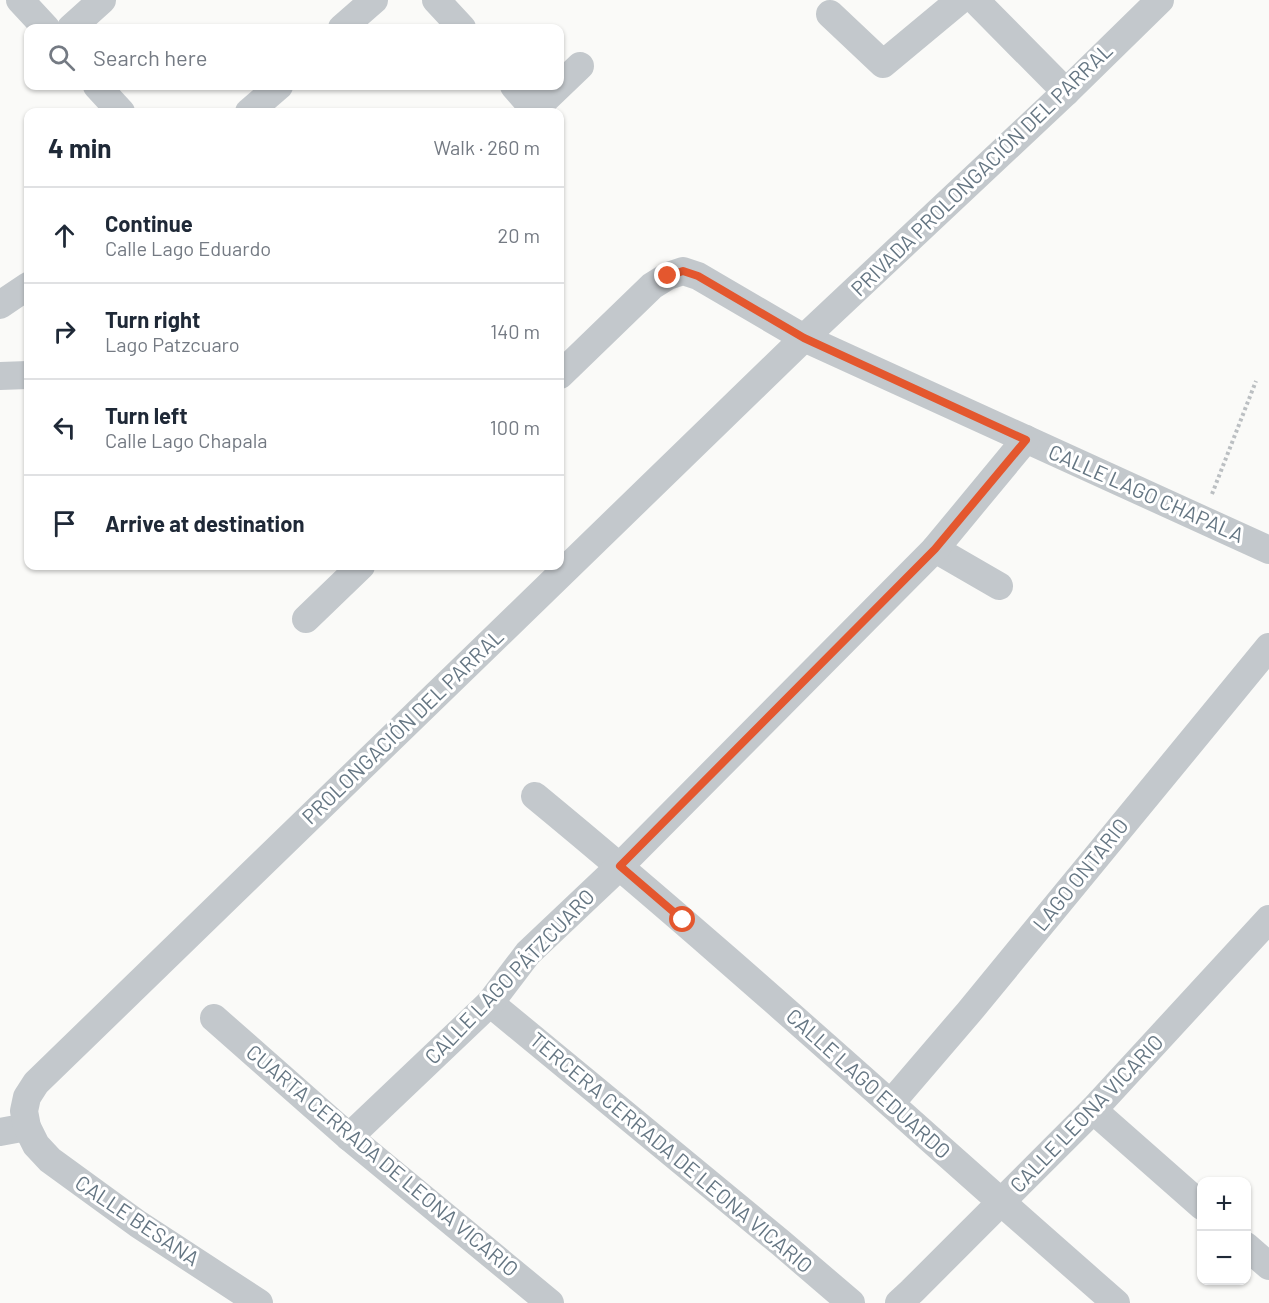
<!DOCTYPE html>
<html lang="en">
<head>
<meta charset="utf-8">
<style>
  :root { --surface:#fff; --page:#f2f2f3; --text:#1f2937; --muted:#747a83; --line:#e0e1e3 }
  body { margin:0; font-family:Barlow,sans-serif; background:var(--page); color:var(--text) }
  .controls { position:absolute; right:18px; bottom:18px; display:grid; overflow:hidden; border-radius:12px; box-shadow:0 2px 4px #0004 }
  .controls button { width:54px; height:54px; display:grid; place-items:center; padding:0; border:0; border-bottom:2px solid var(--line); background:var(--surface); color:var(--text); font:30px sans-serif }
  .stop { position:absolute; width:18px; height:18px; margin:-14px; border:4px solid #e4572e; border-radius:50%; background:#fff }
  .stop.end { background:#e4572e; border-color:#fff; box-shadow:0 2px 6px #0008 }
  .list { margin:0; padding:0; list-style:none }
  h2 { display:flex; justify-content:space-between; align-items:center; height:78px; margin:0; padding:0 24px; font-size:26px }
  h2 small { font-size:20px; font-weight:400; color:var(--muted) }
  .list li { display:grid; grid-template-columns:39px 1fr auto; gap:18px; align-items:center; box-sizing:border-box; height:96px; padding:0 24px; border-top:2px solid var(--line) }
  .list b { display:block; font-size:22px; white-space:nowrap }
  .list p { margin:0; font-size:20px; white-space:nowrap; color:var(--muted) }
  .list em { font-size:20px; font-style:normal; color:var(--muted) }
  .icon { flex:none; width:33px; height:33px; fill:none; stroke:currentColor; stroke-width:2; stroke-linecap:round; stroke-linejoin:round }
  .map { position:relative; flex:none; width:1269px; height:1303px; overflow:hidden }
  .search { position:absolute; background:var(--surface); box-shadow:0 2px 4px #0004; left:24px; top:24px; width:540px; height:66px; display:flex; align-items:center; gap:15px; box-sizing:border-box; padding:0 21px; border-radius:12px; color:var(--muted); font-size:22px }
  .panel { position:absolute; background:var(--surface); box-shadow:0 2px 4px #0004; left:24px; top:108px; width:540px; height:462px; border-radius:12px }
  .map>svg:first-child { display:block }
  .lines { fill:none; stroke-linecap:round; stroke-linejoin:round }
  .path { stroke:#bbbfc2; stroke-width:4; stroke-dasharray:3 3; stroke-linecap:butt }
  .minor { stroke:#c3c8cc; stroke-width:28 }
  .route { stroke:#e4572e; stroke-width:8 }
  .labels { text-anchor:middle; stroke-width:6; stroke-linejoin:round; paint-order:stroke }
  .street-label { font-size:21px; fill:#657683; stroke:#fff }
</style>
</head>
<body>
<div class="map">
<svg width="1269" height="1303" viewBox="0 0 1269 1303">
  <rect width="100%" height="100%" fill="#fafaf8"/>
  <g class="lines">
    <!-- path -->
    <path class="path" d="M1212 494 1256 381"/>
    <!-- minor -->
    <g class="minor">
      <path d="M20 0 46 28"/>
      <path d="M436 0 462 28"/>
      <path d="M975 0 1066 92"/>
      <path d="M830 14 883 64 960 0"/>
      <path d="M71 28 102 0"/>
      <path d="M342 28 374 0"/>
      <path d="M97 86 121 112"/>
      <path d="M514 86 535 110"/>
      <path d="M249 112 279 86"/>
      <path d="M532 112 580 66"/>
      <path d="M0 305 28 286"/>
      <path d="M560 375 652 286 668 276 683 271 698 276 804 338 1269 550"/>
      <path d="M0 376 28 375"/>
      <path d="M935 549 999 586"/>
      <path d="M306 619 361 566"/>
      <path d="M535 796C733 959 922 1134 1116 1303"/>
      <path d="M490 1003 781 1243 851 1303"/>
      <path d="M214 1018 349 1137 550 1303"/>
      <path d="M891 1103 969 1012 1269 647"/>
      <path d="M1093 1110 1202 1206"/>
      <path d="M0 1132 27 1127"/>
      <path d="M349 1137 490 1003 528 953 620 866 935 549 1026 439"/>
      <path d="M1246 1246 1269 1266"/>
      <path d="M259 1303 138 1224 50 1160 36 1145 27 1127 24 1111 27 1097 36 1083 804 338 1066 92 1160 0"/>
      <path d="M899 1303 912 1291 1093 1110 1269 919"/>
    </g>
  </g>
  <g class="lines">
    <!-- route -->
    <path class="route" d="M668 276 683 271 698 276 804 338 1026 440 935 549 620 866 683 920"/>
  </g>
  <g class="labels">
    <!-- street labels -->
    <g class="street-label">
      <text transform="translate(982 170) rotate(-44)" y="7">PRIVADA PROLONGACIÓN DEL PARRAL</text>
      <text transform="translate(1146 494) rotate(24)" y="7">CALLE LAGO CHAPALA</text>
      <text transform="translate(403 727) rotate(-44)" y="7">PROLONGACIÓN DEL PARRAL</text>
      <text transform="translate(1081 875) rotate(-51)" y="7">LAGO ONTARIO</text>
      <text transform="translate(510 977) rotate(-46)" y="7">CALLE LAGO PÁTZCUARO</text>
      <text transform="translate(868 1084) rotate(42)" y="7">CALLE LAGO EDUARDO</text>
      <text transform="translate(1087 1114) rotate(-46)" y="7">CALLE LEONA VICARIO</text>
      <text transform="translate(671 1153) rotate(40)" y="7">TERCERA CERRADA DE LEONA VICARIO</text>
      <text transform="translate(382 1161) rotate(40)" y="7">CUARTA CERRADA DE LEONA VICARIO</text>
      <text transform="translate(137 1221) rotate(34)" y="7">CALLE BESANA</text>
    </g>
  </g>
</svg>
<div class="controls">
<button>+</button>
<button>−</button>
</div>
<div class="stop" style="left:683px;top:920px"></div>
<div class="stop end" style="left:668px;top:276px"></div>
<div class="search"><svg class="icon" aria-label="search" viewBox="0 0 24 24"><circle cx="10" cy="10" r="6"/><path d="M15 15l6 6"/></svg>Search here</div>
<section class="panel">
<h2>4 min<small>Walk · 260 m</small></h2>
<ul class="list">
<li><svg class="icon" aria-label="ahead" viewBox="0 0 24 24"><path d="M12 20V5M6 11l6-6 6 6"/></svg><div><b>Continue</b><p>Calle Lago Eduardo</p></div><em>20 m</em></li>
<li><svg class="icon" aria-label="right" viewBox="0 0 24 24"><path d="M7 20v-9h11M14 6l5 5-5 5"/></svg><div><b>Turn right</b><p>Lago Patzcuaro</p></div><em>140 m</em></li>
<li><svg class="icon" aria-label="left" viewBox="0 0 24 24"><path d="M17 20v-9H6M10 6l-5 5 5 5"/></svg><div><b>Turn left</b><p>Calle Lago Chapala</p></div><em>100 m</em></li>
<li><svg class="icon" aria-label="arrive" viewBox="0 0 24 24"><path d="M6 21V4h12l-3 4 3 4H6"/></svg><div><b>Arrive at destination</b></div></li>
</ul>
</section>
</div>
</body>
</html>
